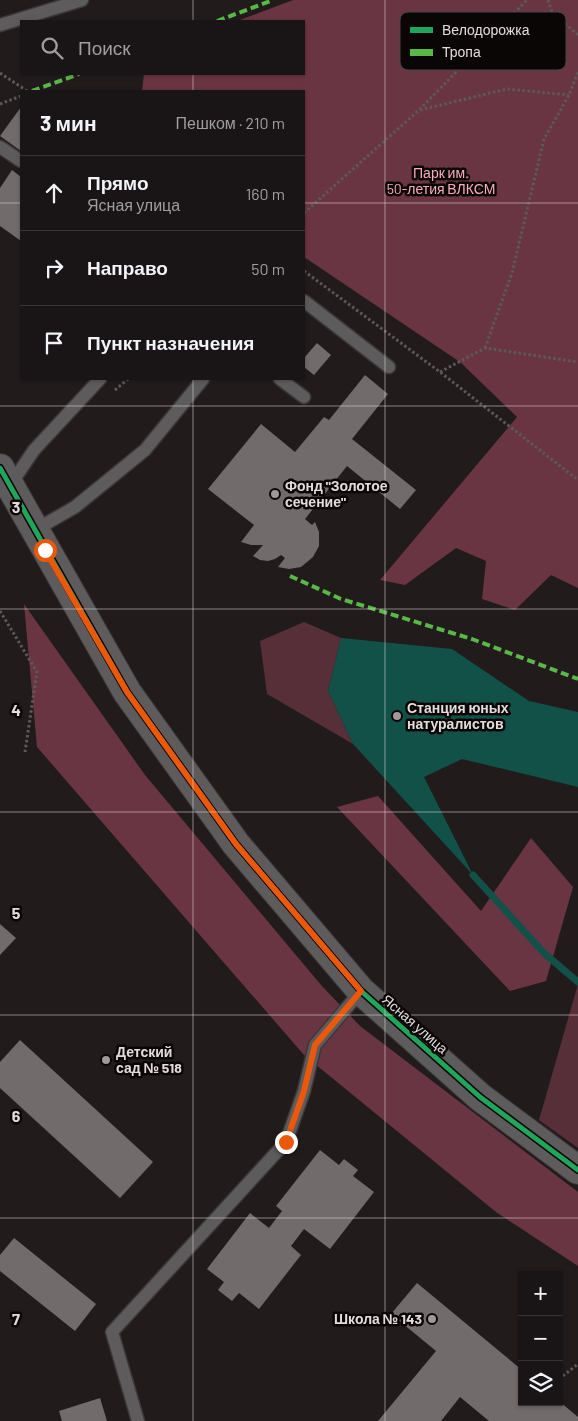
<!DOCTYPE html>
<html lang="ru">
<head>
<meta charset="utf-8">
<style>
  :root { --surface:#191415; --page:#221d1e; --text:#f1f3f6; --muted:#9f9ea0; --line:#373334 }
  body { margin:0; font-family:Barlow,sans-serif; background:var(--page); color:var(--text) }
  .controls { position:absolute; right:15px; bottom:15px; display:grid; overflow:hidden; border-radius:0px; box-shadow:0 1px 4px #0004 }
  .controls button { width:45px; height:45px; display:grid; place-items:center; padding:0; border:0; border-bottom:1px solid var(--line); background:var(--surface); color:var(--text); font:25px sans-serif }
  .stop { position:absolute; width:15px; height:15px; margin:-11px; border:4px solid #ea580c; border-radius:50%; background:#fff }
  .stop.end { background:#ea580c; border-color:#fff; box-shadow:0 1px 5px #0008 }
  .list { margin:0; padding:0; list-style:none }
  h2 { display:flex; justify-content:space-between; align-items:center; height:65px; margin:0; padding:0 20px; font-size:21px }
  h2 small { font-size:16px; font-weight:400; color:var(--muted) }
  .list li { display:grid; grid-template-columns:32px 1fr auto; gap:15px; align-items:center; box-sizing:border-box; height:75px; padding:0 20px; border-top:1px solid var(--line) }
  .list b { display:block; font-size:19px; white-space:nowrap }
  .list p { margin:0; font-size:16px; white-space:nowrap; color:var(--muted) }
  .list em { font-size:16px; font-style:normal; color:var(--muted) }
  .icon { flex:none; width:28px; height:28px; fill:none; stroke:currentColor; stroke-width:2; stroke-linecap:round; stroke-linejoin:round }
  .map { position:relative; flex:none; width:578px; height:1421px; overflow:hidden }
  .search { position:absolute; background:var(--surface); box-shadow:0 1px 4px #0004; left:20px; top:20px; width:285px; height:55px; display:flex; align-items:center; gap:12px; box-sizing:border-box; padding:0 18px; border-radius:0px; color:var(--muted); font-size:19px }
  .panel { position:absolute; background:var(--surface); box-shadow:0 1px 4px #0004; left:20px; top:90px; width:285px; height:290px; border-radius:0px }
  .map>svg:first-child { display:block }
  .green { fill:#562f39 }
  .forest { fill:#6a3542 }
  .water { fill:#125148 }
  .lines { fill:none; stroke-linecap:round; stroke-linejoin:round }
  .stream { stroke:#125148; stroke-width:7 }
  .building { fill:#716b6c }
  .service-casing { stroke:#3b3738; stroke-width:15 }
  .tertiary-casing { stroke:#3b3738; stroke-width:30 }
  .path { stroke:#5c5959; stroke-width:3; stroke-dasharray:2.5 2.5; stroke-linecap:butt }
  .service { stroke:#5e5b5c; stroke-width:12 }
  .tertiary { stroke:#5e5b5c; stroke-width:28 }
  .quiet { stroke:#58b947; stroke-width:4; stroke-dasharray:8 4; stroke-linecap:butt }
  .cycleway-casing { stroke:#0a0606; stroke-width:8 }
  .cycleway { stroke:#20a55d; stroke-width:5 }
  .route { stroke:#ea580c; stroke-width:6 }
  .grid { fill:none; stroke:#e4dbdd; stroke-width:1; stroke-opacity:0.55 }
  .poi-dot { fill:#a09899; stroke:#0a0606; stroke-width:2 }
  .labels { text-anchor:middle; stroke-width:5; stroke-linejoin:round; paint-order:stroke }
  .park-label { font-size:14px; fill:#f9acbd; stroke:#0a0606 }
  .poi-label { font-size:14px; font-weight:bold; fill:#e4dbdd; stroke:#0a0606; text-anchor:start }
  .street-label { font-size:14px; fill:#e4dbdd; stroke:#0a0606 }
  .key { fill:#0a0606; stroke:#4b4646; stroke-width:1 }
  .key-label { font-size:14px; fill:#e4dbdd }
  .grid-label { font-size:16px; text-anchor:middle; font-weight:bold; fill:#e4dbdd; stroke:#0a0606; stroke-width:5; stroke-linejoin:round; paint-order:stroke }
</style>
</head>
<body>
<div class="map">
<svg width="578" height="1421" viewBox="0 0 578 1421">
  <rect width="100%" height="100%" fill="#211b1c"/>
  <!-- green -->
  <g class="green">
    <path d="M304 622 341 638 328 691 353 744 267 694 260 641Z"/>
    <path d="M578 984V1148L539 1120Z"/>
  </g>
  <!-- forest -->
  <g class="forest">
    <path d="M293 0H578V588L551 575 515 610 482 599 486 561 456 548 405 585 380 580 517 417 460 362 304 257V91H142L144 74H304V21H237Z"/>
    <path d="M24 604 145 775 321 985 360 1026 578 1192V1266L496 1212 304 1055 37 747Z"/>
    <path d="M378 796 481 911 531 838 573 887 546 981 510 991 337 807Z"/>
  </g>
  <!-- water -->
  <path class="water" d="M341 638 452 649 529 701 578 712V787L462 759 424 777 473 875 353 744 328 691Z"/>
  <g class="lines">
    <!-- stream -->
    <path class="stream" d="M473 875 544 953 578 982"/>
  </g>
  <!-- building -->
  <g class="building">
    <path d="M21 107V151L0 136Z"/>
    <path d="M12 170 21 177V241L0 226V188Z"/>
    <path d="M317 343 331 355 314 375 304 367V358Z"/>
    <path d="M365 375 388 394 352 439 416 490 400 509 347 466 305 519 312 525 315 522 319 532V546L313 557 301 567 289 569 278 567 285 558 281 555 275 559 268 561 260 560 253 556 263 545H251L241 542 254 525 208 489 261 424 295 452 324 417 329 420Z"/>
    <path d="M0 924 16 938 0 955Z"/>
    <path d="M20 1040 153 1162 120 1198 0 1088V1062Z"/>
    <path d="M320 1150 339 1165 344 1159 358 1170 353 1176 374 1192 330 1249 304 1229 291 1246 301 1255 259 1309 239 1293 232 1301 218 1290 224 1282 207 1269 250 1213 269 1228 282 1211 276 1206Z"/>
    <path d="M14 1238 96 1304 75 1331 0 1271V1255Z"/>
    <path d="M417 1283 522 1370V1402H560L578 1417V1421H489L460 1397 441 1421H378L436 1351 391 1314Z"/>
    <path d="M100 1398 107 1421H62L59 1411Z"/>
  </g>
  <g class="lines">
    <defs>
      <g id="service">
        <path d="M0 25 82 0"/>
        <path d="M0 147 21 161"/>
        <path d="M304 301 389 367"/>
        <path d="M280 379 304 397"/>
        <path d="M9 487 34 450 100 379"/>
        <path d="M35 530 75 507 145 450 203 379"/>
        <path d="M138 1421 112 1332 286 1142 304 1091 315 1045 361 991"/>
      </g>
      <path id="tertiary" d="M0 468 127 692 236 844 361 991 480 1097 578 1170"/>
    </defs>
    <!-- service casing -->
    <use href="#service" class="service-casing"/>
    <!-- tertiary casing -->
    <use href="#tertiary" class="tertiary-casing"/>
    <!-- path -->
    <g class="path">
      <path d="M548 0 552 12 578 35"/>
      <path d="M0 73 27 91"/>
      <path d="M0 104 21 96"/>
      <path d="M420 110 507 89 569 95"/>
      <path d="M304 213 419 110 527 0"/>
      <path d="M304 271 440 372 578 480"/>
      <path d="M485 348 512 273 544 139 569 95 578 72"/>
      <path d="M440 372 485 348 578 362"/>
      <path d="M115 390 128 379"/>
      <path d="M0 611 37 672 25 752"/>
      <path d="M559 1379 578 1364"/>
    </g>
    <!-- service -->
    <use href="#service" class="service"/>
    <!-- tertiary -->
    <use href="#tertiary" class="tertiary"/>
    <!-- quiet -->
    <g class="quiet">
      <path d="M217 21 273 0"/>
      <path d="M32 91 79 74"/>
      <path d="M290 576 341 599 472 639 578 679"/>
    </g>
    <defs>
      <path id="cycleway" d="M0 468 127 692 236 844 361 991 480 1097 578 1170"/>
    </defs>
    <!-- cycleway casing -->
    <use href="#cycleway" class="cycleway-casing"/>
    <!-- cycleway -->
    <use href="#cycleway" class="cycleway"/>
  </g>
  <g class="lines">
    <!-- route -->
    <path class="route" d="M45 550 127 692 236 844 361 991 315 1045 304 1091 286 1142"/>
  </g>
  <!-- grid -->
  <path class="grid" d="M193 0V21M385 0V1421M193 74V91M0 203H21M304 203H578M193 379V1421M0 406H578M0 609H578M0 812H578M0 1015H578M0 1218H578"/>
  <!-- markers -->
  <g class="poi-dot">
    <circle cx="275" cy="494" r="5"/>
    <circle cx="397" cy="716" r="5"/>
    <circle cx="106" cy="1060" r="5"/>
    <circle cx="432" cy="1319" r="5"/>
  </g>
  <g class="labels">
    <!-- park labels -->
    <g class="park-label">
      <text x="441" y="178">Парк им.<tspan x="441" dy="16">50-летия ВЛКСМ</tspan></text>
    </g>
    <!-- poi labels -->
    <g class="poi-label">
      <text x="285" y="491">Фонд "Золотое<tspan x="285" dy="16">сечение"</tspan></text>
      <text x="407" y="713">Станция юных<tspan x="407" dy="16">натуралистов</tspan></text>
      <text x="116" y="1057">Детский<tspan x="116" dy="16">сад № 518</tspan></text>
      <text x="422" y="1324" text-anchor="end">Школа № 143</text>
    </g>
    <!-- street labels -->
    <g class="street-label">
      <text transform="translate(415 1024) rotate(41)" y="5">Ясная улица</text>
    </g>
  </g>
  <!-- legend -->
  <rect x="400" y="12" width="166" height="58" rx="8" class="key"/>
  <rect x="410" y="27" width="23" height="6" fill="#20a55d"/>
  <rect x="410" y="49" width="23" height="7" fill="#58b947"/>
  <g class="key-label">
    <text x="442" y="35">Велодорожка</text>
    <text x="442" y="57">Тропа</text>
  </g>
  <g class="grid-label">
    <text x="16" y="513">3</text>
    <text x="16" y="716">4</text>
    <text x="16" y="919">5</text>
    <text x="16" y="1122">6</text>
    <text x="16" y="1325">7</text>
  </g>
</svg>
<div class="controls">
<button>+</button>
<button>−</button>
<button><svg class="icon" aria-label="layers" viewBox="0 0 24 24"><path d="M12 4l9 5-9 5-9-5zM3 14l9 5 9-5"/></svg></button>
</div>
<div class="stop" style="left:45px;top:550px"></div>
<div class="stop end" style="left:286px;top:1142px"></div>
<div class="search"><svg class="icon" aria-label="search" viewBox="0 0 24 24"><circle cx="10" cy="10" r="6"/><path d="M15 15l6 6"/></svg>Поиск</div>
<section class="panel">
<h2>3 мин<small>Пешком · 210 m</small></h2>
<ul class="list">
<li><svg class="icon" aria-label="ahead" viewBox="0 0 24 24"><path d="M12 20V5M6 11l6-6 6 6"/></svg><div><b>Прямо</b><p>Ясная улица</p></div><em>160 m</em></li>
<li><svg class="icon" aria-label="right" viewBox="0 0 24 24"><path d="M7 20v-9h11M14 6l5 5-5 5"/></svg><div><b>Направо</b></div><em>50 m</em></li>
<li><svg class="icon" aria-label="arrive" viewBox="0 0 24 24"><path d="M6 21V4h12l-3 4 3 4H6"/></svg><div><b>Пункт назначения</b></div></li>
</ul>
</section>
</div>
</body>
</html>
